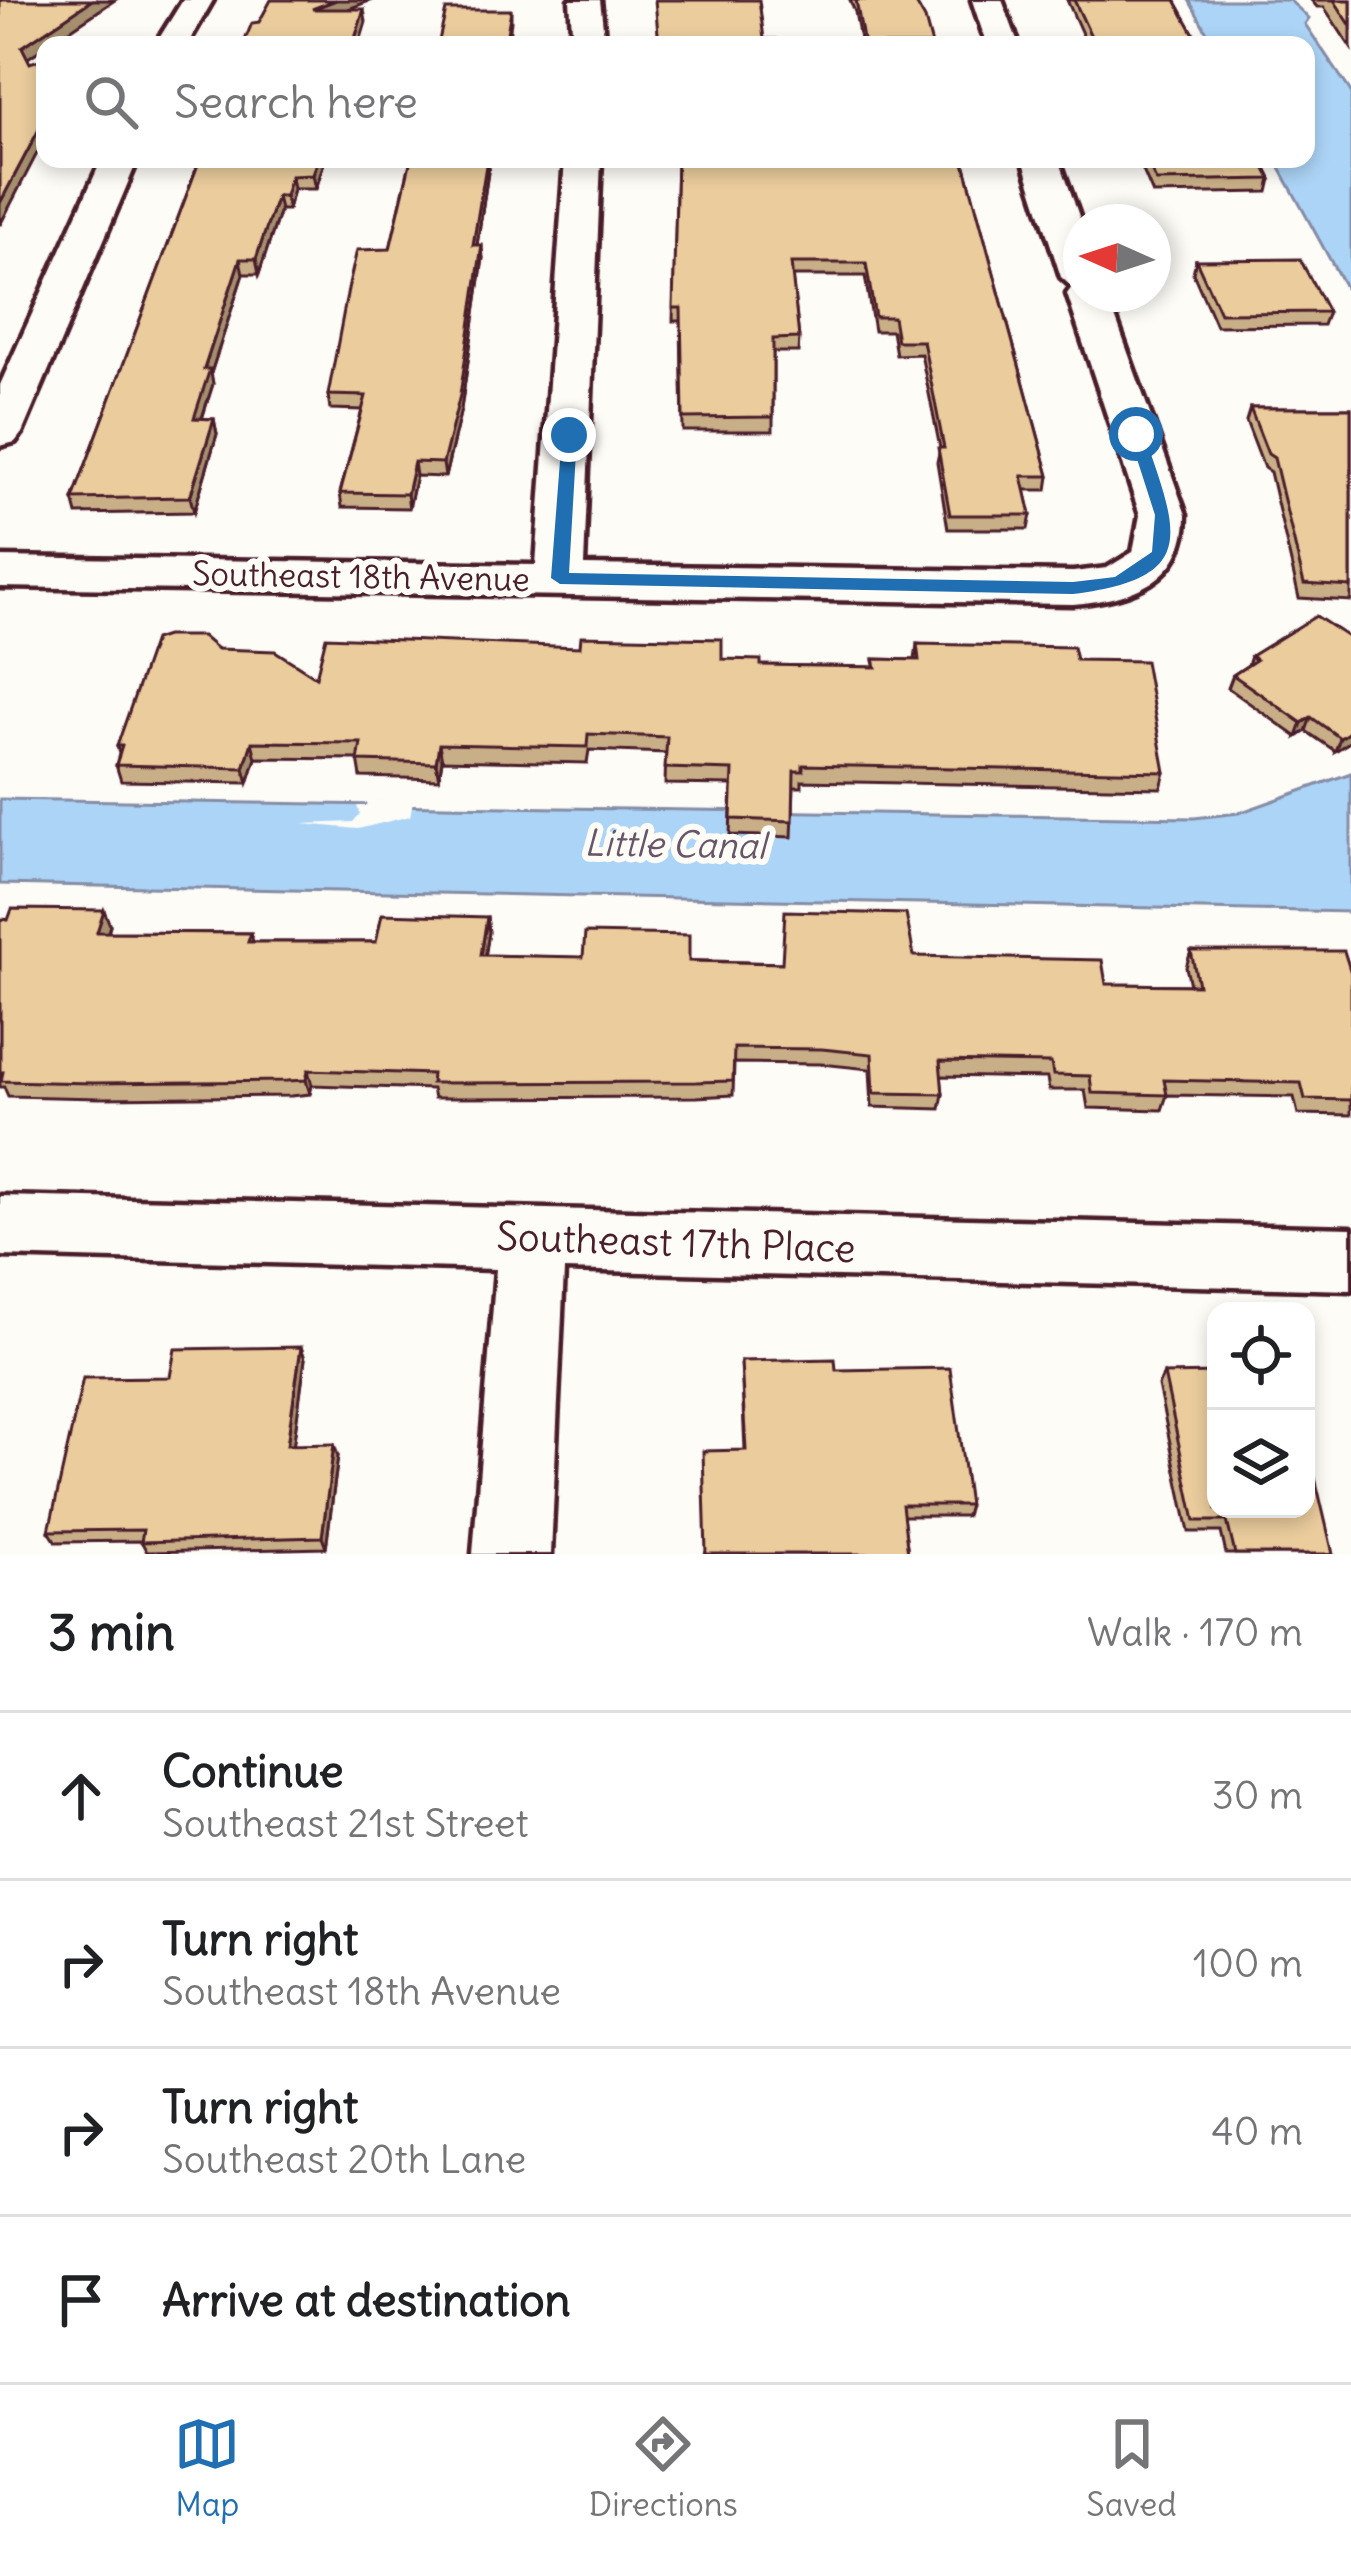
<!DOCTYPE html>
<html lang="en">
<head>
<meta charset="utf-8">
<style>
  :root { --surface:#fff; --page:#f6f6f6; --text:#202124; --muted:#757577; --line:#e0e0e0; --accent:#1f6fb2 }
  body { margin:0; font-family:Delius,sans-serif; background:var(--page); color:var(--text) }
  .controls { position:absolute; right:36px; bottom:36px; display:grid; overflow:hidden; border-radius:24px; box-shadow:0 6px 18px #0003 }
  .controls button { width:108px; height:108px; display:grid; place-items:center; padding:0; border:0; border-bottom:3px solid var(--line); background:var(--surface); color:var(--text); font:60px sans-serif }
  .compass { position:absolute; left:1063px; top:204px; width:108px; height:108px; border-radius:50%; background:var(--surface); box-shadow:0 6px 18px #0003; rotate:273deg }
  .stop { position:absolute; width:36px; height:36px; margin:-27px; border:9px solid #1f6fb2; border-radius:50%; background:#fff }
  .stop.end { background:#1f6fb2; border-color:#fff; box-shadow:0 3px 12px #0008 }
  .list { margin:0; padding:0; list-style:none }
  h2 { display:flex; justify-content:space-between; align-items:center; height:156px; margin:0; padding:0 48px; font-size:51px }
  h2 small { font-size:39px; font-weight:400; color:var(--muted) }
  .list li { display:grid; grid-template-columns:78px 1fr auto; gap:36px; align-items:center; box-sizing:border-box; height:168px; padding:0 48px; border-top:3px solid var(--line) }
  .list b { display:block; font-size:45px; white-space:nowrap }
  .list p { margin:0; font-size:39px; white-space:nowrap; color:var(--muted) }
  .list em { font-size:39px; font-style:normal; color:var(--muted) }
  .icon { flex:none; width:66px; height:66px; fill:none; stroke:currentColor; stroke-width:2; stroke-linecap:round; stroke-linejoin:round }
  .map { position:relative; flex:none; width:1351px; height:1554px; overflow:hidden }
  .search { position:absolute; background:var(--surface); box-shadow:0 6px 18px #0003; left:36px; right:36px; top:36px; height:132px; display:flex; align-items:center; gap:30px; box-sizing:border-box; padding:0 42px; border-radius:24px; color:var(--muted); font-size:45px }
  .sheet { height:828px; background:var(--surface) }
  nav { display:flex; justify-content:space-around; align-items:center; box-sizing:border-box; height:168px; border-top:3px solid var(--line); background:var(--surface); font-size:33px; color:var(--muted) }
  nav a { display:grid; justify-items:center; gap:6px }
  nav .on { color:var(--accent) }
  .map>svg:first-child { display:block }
  .water { fill:#acd4f6; stroke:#858ca5; stroke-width:3 }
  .pier { fill:#fdfcf7 }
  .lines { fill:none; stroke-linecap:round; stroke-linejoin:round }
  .minor-casing { stroke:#4a1f2b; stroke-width:9 }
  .minor { fill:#fdfcf7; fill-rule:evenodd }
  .wall { fill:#c9af87; stroke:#4a1f2b; stroke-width:3 }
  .shaded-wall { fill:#a48f6e; stroke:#4a1f2b; stroke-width:3 }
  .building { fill:#eacc9d; stroke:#4a1f2b; stroke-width:3 }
  .route { fill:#1f6fb2 }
  .labels { text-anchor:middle; stroke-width:12; stroke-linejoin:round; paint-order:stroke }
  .street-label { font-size:33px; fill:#4a1f2b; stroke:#fdfcf7 }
  .water-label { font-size:36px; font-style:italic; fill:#675568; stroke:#fdfcf7 }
  .near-street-label { font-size:39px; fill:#4a1f2b; stroke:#fdfcf7 }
</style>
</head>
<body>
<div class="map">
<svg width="1351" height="1554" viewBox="0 0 1351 1554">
  <rect width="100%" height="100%" fill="#fdfcf7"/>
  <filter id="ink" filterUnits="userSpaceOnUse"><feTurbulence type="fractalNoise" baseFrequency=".00833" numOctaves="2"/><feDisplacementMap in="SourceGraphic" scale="24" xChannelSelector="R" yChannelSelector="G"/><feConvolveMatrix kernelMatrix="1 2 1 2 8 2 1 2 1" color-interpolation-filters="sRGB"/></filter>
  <g filter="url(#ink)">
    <!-- water -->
    <g class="water">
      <path d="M1189 0H1289L1309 18 1305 24 1351 92V298L1275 159H1306V45H1214Z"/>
      <path d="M1351 773V912L0 884V799L1194 818 1239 813Z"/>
    </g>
    <!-- pier -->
    <path class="pier" d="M368 800 413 801 410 816 358 829 302 824 353 822 360 814 357 806H367Z"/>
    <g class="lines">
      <defs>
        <g id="minor">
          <path d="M183 0H213L187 45H155Z"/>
          <path d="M570 0H600L605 45H573Z"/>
          <path d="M972 0H1002L1019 45H987Z"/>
          <path d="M102 159H138L22 433 15 442 0 446V385Z"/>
          <path d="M565 159H601L584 565 1073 572 1107 568 1133 552 1140 515 1067 294 1072 287 1061 277 1023 159H1059L1081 222V294H1107L1186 515C1186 581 1131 599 1073 604L0 587V557L536 565Z"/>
          <path d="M0 1196 1351 1228V1290L564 1270 551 1554H473L496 1269 0 1256Z"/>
        </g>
      </defs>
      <!-- minor casing -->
      <use href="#minor" class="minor-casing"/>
      <!-- minor -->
      <use href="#minor" class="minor"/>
    </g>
    <!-- wall -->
    <g class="wall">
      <path d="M850 0H914L932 45H861L855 12Z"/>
      <path d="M1067 0H1175L1200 45H1087Z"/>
      <path d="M1311 0H1351V48L1324 7H1317Z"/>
      <path d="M200 159H325L316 189H293L288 210H280L259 274H243L211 373 213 384 202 419H214L217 434 194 512 77 514 73 499Z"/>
      <path d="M411 159H490L477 245 483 258 461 409 445 477 416 476 409 508 342 507 340 493 362 410 330 409 328 395 390 249Z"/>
      <path d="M677 159H963L1049 476 1047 490H1025L1031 515 1028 529H948L937 462 940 448 921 354 896 355 892 331H874L865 276H792L799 338 798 352H773V431H683L681 321H673Z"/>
      <path d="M1138 159H1261L1271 179 1268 192 1153 194Z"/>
      <path d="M1196 260 1328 312 1323 325 1216 326 1193 273Z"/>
      <path d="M1250 408H1351V601L1299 598 1270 472 1264 468 1246 421Z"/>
      <path d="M917 644 1076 660 1165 772 1161 788 802 781V787H794L792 837 730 835 732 785 665 784 666 753 589 750 587 763 442 760 439 779 361 777 358 759 256 758 248 783 121 781 116 765 119 754 117 746 217 649 316 677 722 659 761 665 874 667V659L915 660Z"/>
      <path d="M1251 656 1351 741 1335 751 1306 731 1297 737 1228 688 1233 675 1248 665Z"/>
      <path d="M487 917 489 932 485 955 782 963 914 956 1106 984 1190 985 1186 967 1191 951 1351 973V1115L1298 1114 1294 1097 1167 1095 1162 1110 1088 1108 1085 1090H1049L1047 1078 941 1076 943 1094 940 1109 872 1107 870 1069 821 1064 734 1063 733 1095 696 1097 434 1098 432 1089 312 1085 310 1094 291 1096 100 1098 8 1096 4 1087H0V919L110 925 108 932 251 933 253 942H376Z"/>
      <path d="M301 1347 305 1359 293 1445 338 1456 326 1548 147 1552 141 1541 56 1542 49 1531 170 1377Z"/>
      <path d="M741 1361 836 1370 969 1505 966 1516H903L908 1554H705L745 1450Z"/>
      <path d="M1164 1374 1333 1554H1226L1221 1532H1189L1158 1386Z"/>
    </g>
    <!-- shaded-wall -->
    <g class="shaded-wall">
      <path d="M92 0H115L25 60 22 47Z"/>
      <path d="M336 0H372L314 22 312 9Z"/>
      <path d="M364 9 366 22 359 45H353Z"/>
      <path d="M511 10V21L508 45H505Z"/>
      <path d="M45 118V138L0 225V203Z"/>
      <path d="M318 159H325L316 189 313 175Z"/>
      <path d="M487 159H490L475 258 473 245Z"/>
      <path d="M291 176 293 189 288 210 285 196Z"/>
      <path d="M277 196 280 210 259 274 256 259Z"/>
      <path d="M482 245 483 258 461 409 445 477 443 463Z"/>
      <path d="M240 259 243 274 211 373 213 384 197 433 194 418 204 369Z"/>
      <path d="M214 419 217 434 194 512 190 497Z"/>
      <path d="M414 462 416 476 409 508 407 494Z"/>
      <path d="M1311 717 1306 731 1297 737 1302 723Z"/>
      <path d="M1351 731V741L1335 751 1340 738Z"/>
      <path d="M252 742 256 758 248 783 244 768Z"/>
      <path d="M439 744 442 760 439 779 436 763Z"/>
      <path d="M104 910 110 925 103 947 97 932Z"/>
      <path d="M487 917 489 932 483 971 481 955Z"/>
      <path d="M308 1070 312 1085 310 1094 306 1080Z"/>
      <path d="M301 1347 305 1359 292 1456 287 1445Z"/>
      <path d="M334 1444 338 1456 326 1548 322 1537Z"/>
    </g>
    <!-- building -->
    <g class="building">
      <path d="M0 0H92L22 47 30 63 45 58V118L0 203Z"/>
      <path d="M271 0H336L312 9H364L353 45H243L252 23 259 22Z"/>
      <path d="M655 0H759L764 39H776V45H659Z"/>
      <path d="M856 0H914L925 19 932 45H864Z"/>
      <path d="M1074 0H1175L1200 45H1095Z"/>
      <path d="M1334 0H1351V26Z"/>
      <path d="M446 10H511L505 45H438Z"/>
      <path d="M200 159H318L313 175 291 176 285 196H277L256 259H240L204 369H210L194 418 214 419 190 497 73 499Z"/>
      <path d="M411 159H487L473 245H482L460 395 443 463 414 462 407 494 340 493 366 396 328 395 348 289 357 250 390 249Z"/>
      <path d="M677 159H963L1049 476H1022L1031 515H950L938 448H944L923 341H897L893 317H875L866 263H791L799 338 773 339V417L683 418 681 308H673Z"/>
      <path d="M1146 159H1261L1271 179 1156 181Z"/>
      <path d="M1300 259 1328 312 1220 313 1196 260Z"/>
      <path d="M1250 408H1351V587L1304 584 1274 458 1268 454Z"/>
      <path d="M1316 616 1351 639V731L1340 738 1311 717 1302 723 1233 675 1256 660 1251 656Z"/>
      <path d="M166 636H202L217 649 275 651 316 677 326 637 580 647 581 636 722 639V659L761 660V665L876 667 874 659 919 660 917 644 1073 647 1076 660 1145 661 1165 772 803 765V771H794L793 821 731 819 733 770 665 768 667 737 588 734 587 747 439 744 436 763 358 761 361 743 252 742 244 768 116 765 122 746H117L154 640Z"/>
      <path d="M12 909 104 910 97 932 251 933 248 942H376L382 914 487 917 481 955 583 957 585 933 689 935V961L782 963 785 911 906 914 914 956 1102 960 1106 984 1198 985 1191 951H1344L1351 973V1100L1305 1099 1301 1083 1164 1080 1167 1095 1092 1093 1090 1076 1053 1075 1051 1063 940 1061 943 1094 874 1093 872 1054 822 1049 734 1048 733 1081 696 1082 431 1083 432 1074 308 1070 306 1080 287 1081 93 1083 1 1081 3 1072H0V919L8 920Z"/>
      <path d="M301 1347 287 1445 334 1444 322 1537 141 1542 143 1530 49 1531 83 1378 170 1377 175 1349Z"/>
      <path d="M835 1359 836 1370 950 1368 969 1505H902L908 1554H706L703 1451 746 1450 741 1361Z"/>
      <path d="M1216 1373V1509H1306V1439L1333 1554H1235L1227 1521H1195L1164 1374Z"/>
    </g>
  </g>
  <!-- route -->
  <path class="route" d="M569 430 577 435 569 573 1073 582 1115 577 1152 552 1155 515 1129 434 1136 430 1144 434C1178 533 1200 578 1073 594L560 584 551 578 562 435Z"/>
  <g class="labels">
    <!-- street labels -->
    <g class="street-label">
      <text transform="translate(361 576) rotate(1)" y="12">Southeast 18th Avenue</text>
    </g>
    <!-- water labels -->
    <g class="water-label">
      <text transform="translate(675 844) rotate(1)" y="13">Little Canal</text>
    </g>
    <!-- near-street labels -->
    <g class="near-street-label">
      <text transform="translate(676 1242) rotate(2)" y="14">Southeast 17th Place</text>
    </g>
  </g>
</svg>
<div class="controls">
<button><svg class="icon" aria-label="locate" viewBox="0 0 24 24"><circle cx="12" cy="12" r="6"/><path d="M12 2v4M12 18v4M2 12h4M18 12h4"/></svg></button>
<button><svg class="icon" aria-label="layers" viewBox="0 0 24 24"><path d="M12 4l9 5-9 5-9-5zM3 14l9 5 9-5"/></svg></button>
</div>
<svg class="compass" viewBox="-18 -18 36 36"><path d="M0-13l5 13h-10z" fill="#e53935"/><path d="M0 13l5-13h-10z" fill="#757577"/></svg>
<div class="stop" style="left:1136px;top:434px"></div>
<div class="stop end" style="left:569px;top:435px"></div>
<div class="search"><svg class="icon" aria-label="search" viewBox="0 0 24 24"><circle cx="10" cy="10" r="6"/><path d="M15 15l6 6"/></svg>Search here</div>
</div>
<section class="sheet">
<h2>3 min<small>Walk · 170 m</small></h2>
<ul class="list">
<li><svg class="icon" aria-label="ahead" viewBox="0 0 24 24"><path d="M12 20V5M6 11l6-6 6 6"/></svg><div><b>Continue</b><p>Southeast 21st Street</p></div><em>30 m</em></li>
<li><svg class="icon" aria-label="right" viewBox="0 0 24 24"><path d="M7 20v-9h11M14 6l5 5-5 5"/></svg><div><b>Turn right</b><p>Southeast 18th Avenue</p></div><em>100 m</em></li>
<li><svg class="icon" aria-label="right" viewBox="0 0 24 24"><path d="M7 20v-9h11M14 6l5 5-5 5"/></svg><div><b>Turn right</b><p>Southeast 20th Lane</p></div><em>40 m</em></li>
<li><svg class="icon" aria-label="arrive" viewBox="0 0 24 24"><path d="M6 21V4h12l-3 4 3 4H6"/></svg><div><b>Arrive at destination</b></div></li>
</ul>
</section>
<nav>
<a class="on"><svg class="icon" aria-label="map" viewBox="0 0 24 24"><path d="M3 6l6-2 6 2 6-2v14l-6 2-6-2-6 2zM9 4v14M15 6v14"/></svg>Map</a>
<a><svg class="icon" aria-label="directions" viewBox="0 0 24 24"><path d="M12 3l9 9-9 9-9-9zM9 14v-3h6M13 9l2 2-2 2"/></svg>Directions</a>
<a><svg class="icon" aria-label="saved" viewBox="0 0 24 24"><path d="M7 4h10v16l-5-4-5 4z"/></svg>Saved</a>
</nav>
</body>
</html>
